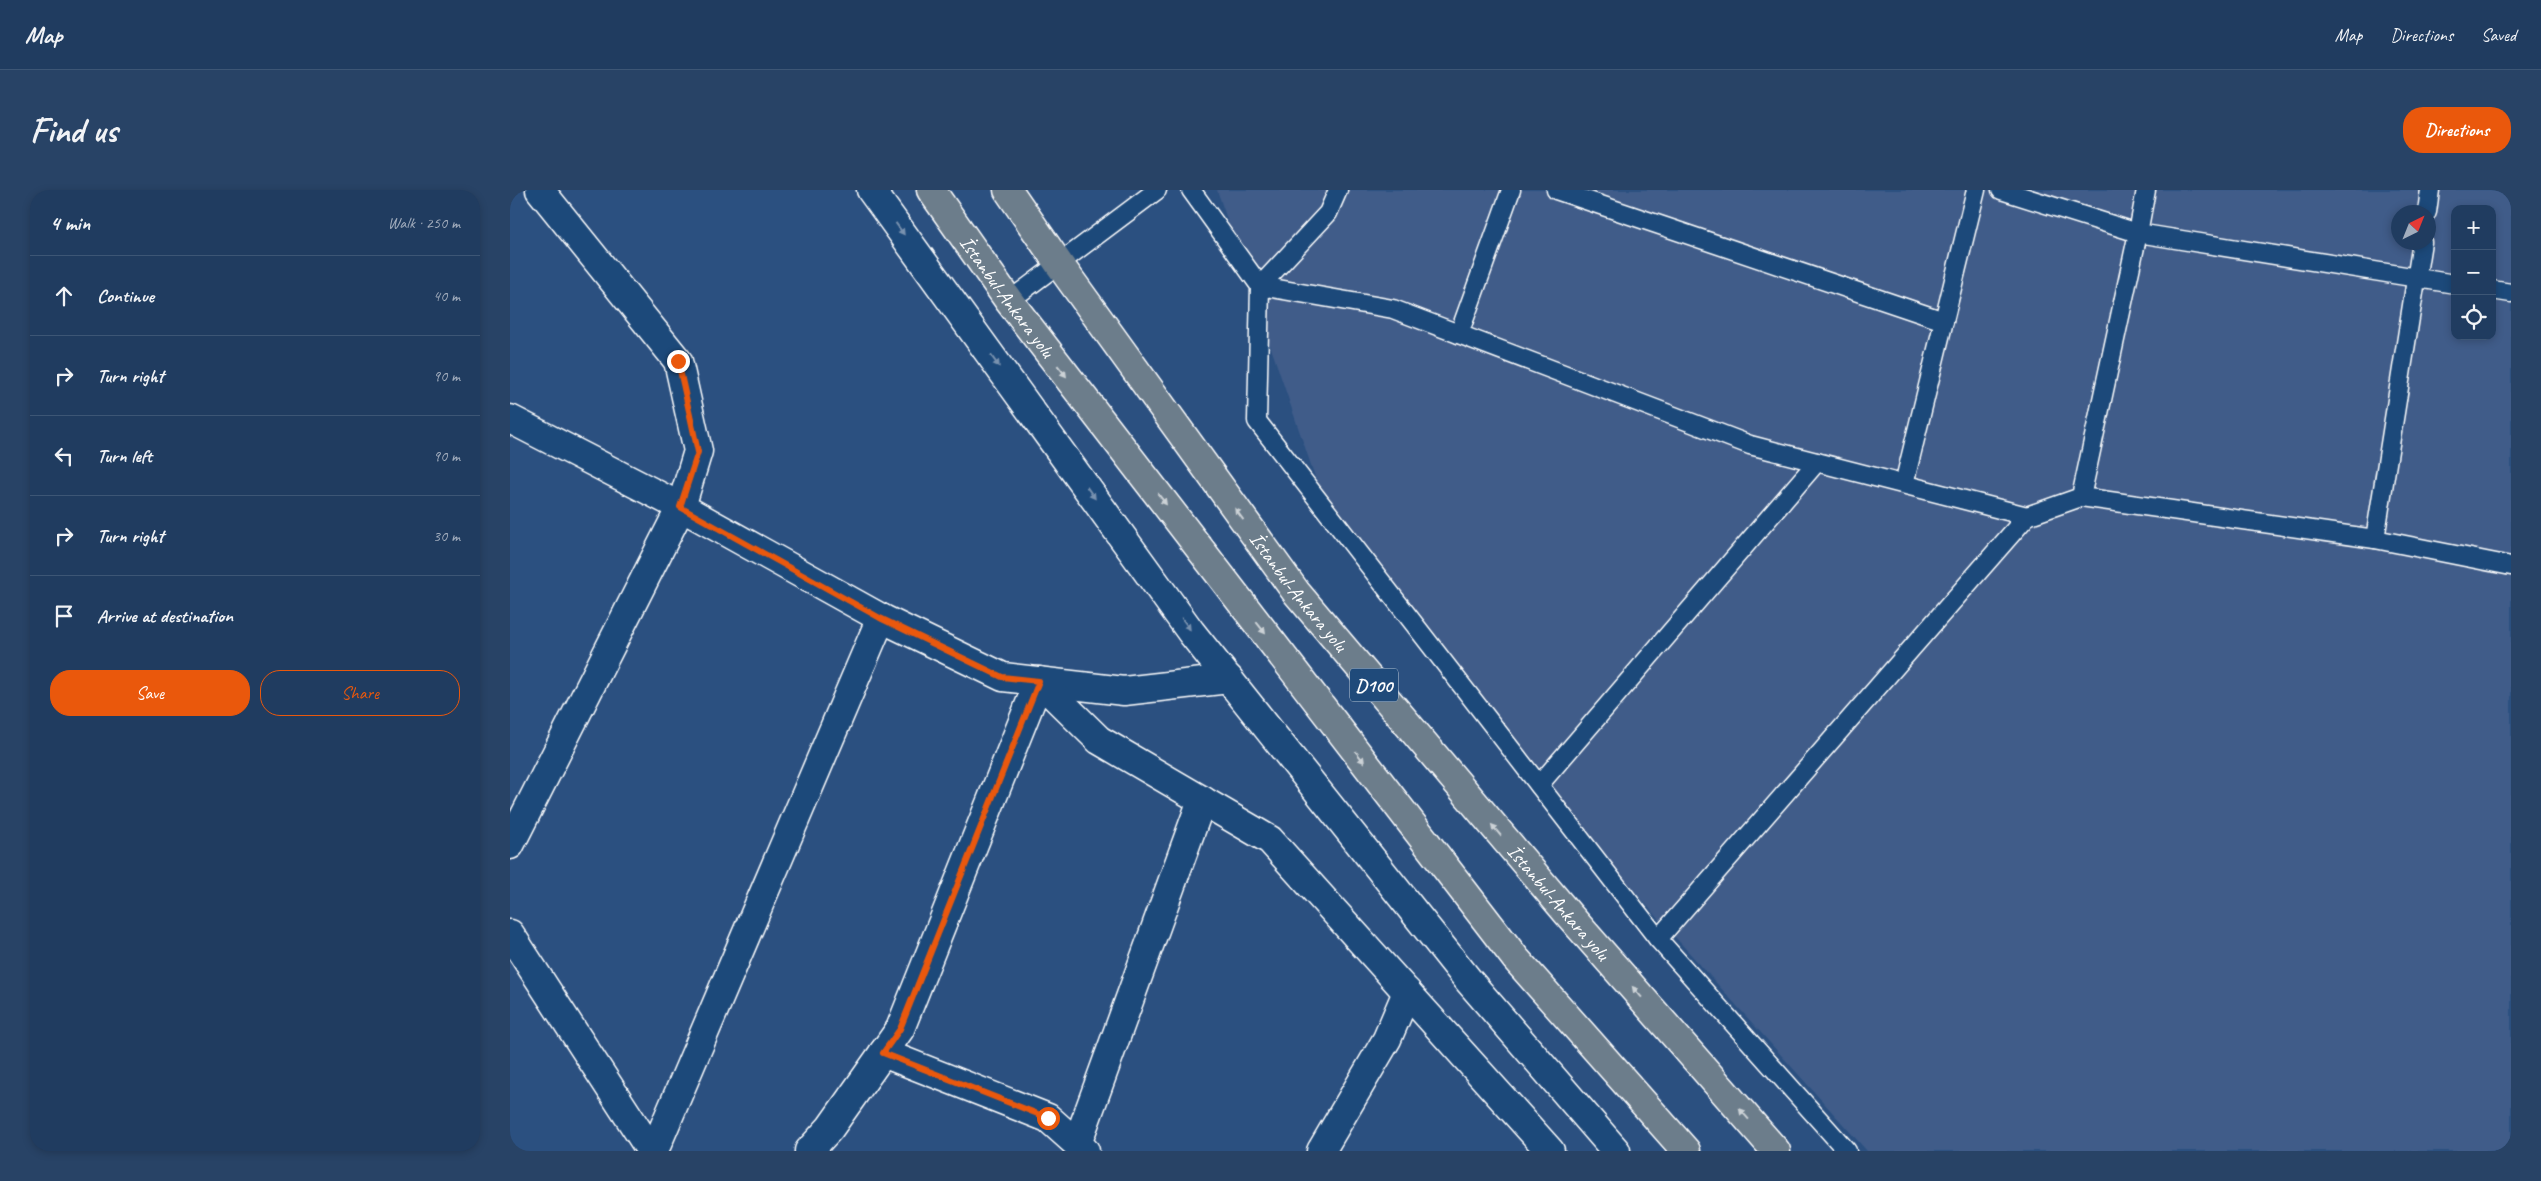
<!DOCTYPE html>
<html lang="en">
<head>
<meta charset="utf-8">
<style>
  :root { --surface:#203c60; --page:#284366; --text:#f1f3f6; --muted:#a2adbd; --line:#3d5675; --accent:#ea580c }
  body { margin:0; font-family:Caveat,sans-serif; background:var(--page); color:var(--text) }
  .controls { position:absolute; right:15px; top:15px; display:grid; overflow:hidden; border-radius:10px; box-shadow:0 2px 8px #0003 }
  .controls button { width:45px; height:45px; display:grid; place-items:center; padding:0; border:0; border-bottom:1px solid var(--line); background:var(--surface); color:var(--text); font:25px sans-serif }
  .compass { position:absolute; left:1881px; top:15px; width:45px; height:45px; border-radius:50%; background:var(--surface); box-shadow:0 2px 8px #0003; rotate:43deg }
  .stop { position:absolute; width:15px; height:15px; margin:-11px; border:4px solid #ea580c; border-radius:50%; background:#fff }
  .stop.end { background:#ea580c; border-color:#fff; box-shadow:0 1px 5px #0008 }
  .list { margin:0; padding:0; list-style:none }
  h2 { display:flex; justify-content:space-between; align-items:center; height:65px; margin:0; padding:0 20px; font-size:21px }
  h2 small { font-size:16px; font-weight:400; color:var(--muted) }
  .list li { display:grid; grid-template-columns:32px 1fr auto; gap:15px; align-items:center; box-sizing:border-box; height:80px; padding:0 20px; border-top:1px solid var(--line) }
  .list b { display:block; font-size:19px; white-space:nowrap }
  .list em { font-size:16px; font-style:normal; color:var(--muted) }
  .actions { display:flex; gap:10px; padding:15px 20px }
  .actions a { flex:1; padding:11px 0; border:1px solid var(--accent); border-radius:20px; text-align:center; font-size:18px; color:var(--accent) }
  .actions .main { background:var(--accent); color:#fff }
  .icon { flex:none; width:28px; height:28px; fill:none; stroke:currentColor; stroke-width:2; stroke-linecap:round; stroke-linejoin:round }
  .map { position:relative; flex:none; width:2001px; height:961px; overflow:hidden; border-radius:20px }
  header { display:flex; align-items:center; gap:30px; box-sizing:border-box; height:70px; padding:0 25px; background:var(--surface); border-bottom:1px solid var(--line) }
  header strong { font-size:24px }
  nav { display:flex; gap:28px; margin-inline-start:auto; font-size:18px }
  .intro { display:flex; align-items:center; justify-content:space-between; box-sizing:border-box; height:120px; padding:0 30px }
  h1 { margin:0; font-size:35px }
  .button { padding:12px 22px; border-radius:20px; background:var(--accent); color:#fff; font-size:18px; font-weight:700 }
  main { display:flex; gap:30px; padding:0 30px }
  aside { flex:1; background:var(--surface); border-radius:20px; box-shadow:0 2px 8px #0003 }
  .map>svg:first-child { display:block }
  .built { fill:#3f5c89; fill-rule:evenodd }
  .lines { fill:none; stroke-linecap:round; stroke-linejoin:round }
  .lane-casing { stroke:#fff; stroke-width:21 }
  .street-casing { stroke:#fff; stroke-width:31 }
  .highway-casing { stroke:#fff; stroke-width:31 }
  .lane { stroke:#1f4a7a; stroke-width:18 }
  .street { stroke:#1f4a7a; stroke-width:28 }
  .highway { stroke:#6c7d8b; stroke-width:28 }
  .oneway { fill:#7992af }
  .oneway2 { fill:#ccd2d6 }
  .route { stroke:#ea580c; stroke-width:6 }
  .labels { text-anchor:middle; stroke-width:4; stroke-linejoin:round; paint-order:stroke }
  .shield { fill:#1f4a7a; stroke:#bcc9d7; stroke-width:1 }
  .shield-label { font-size:19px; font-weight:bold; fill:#fff }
  .street-label { font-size:20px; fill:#fff; stroke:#1f4a7a }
</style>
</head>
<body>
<header>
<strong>Map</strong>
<nav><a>Map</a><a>Directions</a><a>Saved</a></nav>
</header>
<div class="intro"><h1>Find us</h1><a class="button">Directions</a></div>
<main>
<aside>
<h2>4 min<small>Walk · 250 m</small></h2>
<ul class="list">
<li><svg class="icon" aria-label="ahead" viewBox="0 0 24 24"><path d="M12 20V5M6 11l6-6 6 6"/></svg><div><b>Continue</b></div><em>40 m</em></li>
<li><svg class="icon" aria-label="right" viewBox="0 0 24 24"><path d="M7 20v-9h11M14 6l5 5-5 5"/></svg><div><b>Turn right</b></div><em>90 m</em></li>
<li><svg class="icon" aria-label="left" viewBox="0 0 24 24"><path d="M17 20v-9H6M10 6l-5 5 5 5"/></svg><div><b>Turn left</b></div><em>90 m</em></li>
<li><svg class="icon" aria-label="right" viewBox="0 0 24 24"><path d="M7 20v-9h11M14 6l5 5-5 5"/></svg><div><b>Turn right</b></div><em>30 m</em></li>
<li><svg class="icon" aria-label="arrive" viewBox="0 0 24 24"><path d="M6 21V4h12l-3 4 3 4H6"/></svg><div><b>Arrive at destination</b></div></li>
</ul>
<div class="actions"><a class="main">Save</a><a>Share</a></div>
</aside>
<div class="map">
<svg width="2001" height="961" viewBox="0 0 2001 961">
  <rect width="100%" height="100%" fill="#2b5080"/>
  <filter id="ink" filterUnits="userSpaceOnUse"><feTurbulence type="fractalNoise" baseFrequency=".02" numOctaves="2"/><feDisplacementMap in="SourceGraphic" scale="10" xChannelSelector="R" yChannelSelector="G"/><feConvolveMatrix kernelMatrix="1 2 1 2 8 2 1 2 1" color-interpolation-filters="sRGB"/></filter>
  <g filter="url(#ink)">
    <!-- built -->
    <path class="built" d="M707 0H2001V961H1357L1131 709 816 319ZM1945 19H1982V146H1945ZM1888 22H1918V52H1888Z"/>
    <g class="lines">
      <defs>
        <g id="lane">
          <path d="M681 0 750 96 747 231 1148 749 1337 961"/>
          <path d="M1046 0 1434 131"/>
          <path d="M1491 0 1628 43 1636 0"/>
          <path d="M1917 22 1920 0"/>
          <path d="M750 96 883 119 1240 255 1517 326"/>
          <path d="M750 96 818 23 828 0"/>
          <path d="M1982 100 2001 103"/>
          <path d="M499 111 647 0"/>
          <path d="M949 144 1001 0"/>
          <path d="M1394 294 1466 0"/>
          <path d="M1571 307 1628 43 1945 94"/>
          <path d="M1865 349 1912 52"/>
          <path d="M1029 595 1307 272"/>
          <path d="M1148 749 1517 326 1571 307 1865 349 2001 376"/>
        </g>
        <g id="street">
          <path d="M361 0 681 442 959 791 1106 961"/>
          <path d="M0 229 171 317 371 428 493 487 614 501 719 489"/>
          <path d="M0 655 171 317 188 261 168 171 30 0"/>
          <path d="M0 744 141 961"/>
          <path d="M373 863 538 928 575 961"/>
          <path d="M567 954 692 610"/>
          <path d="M144 961 371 428"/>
          <path d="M299 961 320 938 390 839 529 491 589 550 760 650 1040 961"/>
          <path d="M811 961 877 849 897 802"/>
        </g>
        <g id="highway">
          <path id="s1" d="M421 0 499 111 1006 769 1176 961"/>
          <path id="s2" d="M498 0 549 74 786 402 1059 725 1266 961"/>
        </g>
      </defs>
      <!-- lane casing -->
      <use href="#lane" class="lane-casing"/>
      <!-- street casing -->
      <use href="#street" class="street-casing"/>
      <!-- highway casing -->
      <use href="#highway" class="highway-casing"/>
      <!-- lane -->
      <use href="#lane" class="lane"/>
      <!-- street -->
      <use href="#street" class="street"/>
      <!-- highway -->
      <use href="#highway" class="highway"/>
    </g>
    <!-- one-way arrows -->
    <defs><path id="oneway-solid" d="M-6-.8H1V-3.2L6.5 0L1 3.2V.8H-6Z" transform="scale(1.25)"/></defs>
    <g class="oneway">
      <use href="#oneway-solid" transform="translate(390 39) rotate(54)"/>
      <use href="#oneway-solid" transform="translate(485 171) rotate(54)"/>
      <use href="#oneway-solid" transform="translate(581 303) rotate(54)"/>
      <use href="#oneway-solid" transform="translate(676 434) rotate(54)"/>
    </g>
    <g class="oneway2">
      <use href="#oneway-solid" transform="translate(552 181) rotate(52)"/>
      <use href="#oneway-solid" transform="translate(652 309) rotate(52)"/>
      <use href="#oneway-solid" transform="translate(729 324) rotate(-126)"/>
      <use href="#oneway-solid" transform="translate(751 438) rotate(52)"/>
      <use href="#oneway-solid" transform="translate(850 567) rotate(52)"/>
      <use href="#oneway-solid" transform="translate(986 640) rotate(-130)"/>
      <use href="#oneway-solid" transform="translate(1127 802) rotate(-131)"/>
      <use href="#oneway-solid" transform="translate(1234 924) rotate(-131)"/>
    </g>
  </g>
  <g class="lines" filter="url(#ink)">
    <!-- route -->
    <path class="route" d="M168 171 188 262 170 317 370 428 492 487 529 491 390 839 373 863 538 928"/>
  </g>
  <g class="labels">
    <!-- shield labels -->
    <rect class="shield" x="840" y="478.5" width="48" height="33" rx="4"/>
    <g class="shield-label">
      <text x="864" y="502">D100</text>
    </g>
    <!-- street labels -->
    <g class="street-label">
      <text dy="7" stroke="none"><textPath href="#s1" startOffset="131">İstanbul-Ankara yolu</textPath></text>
      <text dy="7" stroke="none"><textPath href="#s2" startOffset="496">İstanbul-Ankara yolu</textPath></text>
      <text dy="7" stroke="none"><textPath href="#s2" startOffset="901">İstanbul-Ankara yolu</textPath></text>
    </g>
  </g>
</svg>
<div class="controls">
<button>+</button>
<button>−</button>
<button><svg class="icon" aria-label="locate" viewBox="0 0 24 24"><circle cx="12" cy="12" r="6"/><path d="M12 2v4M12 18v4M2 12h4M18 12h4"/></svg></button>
</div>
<svg class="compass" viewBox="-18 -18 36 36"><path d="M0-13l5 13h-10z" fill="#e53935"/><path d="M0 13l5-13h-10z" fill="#a2adbd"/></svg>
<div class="stop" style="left:538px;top:928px"></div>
<div class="stop end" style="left:168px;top:171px"></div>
</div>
</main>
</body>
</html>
